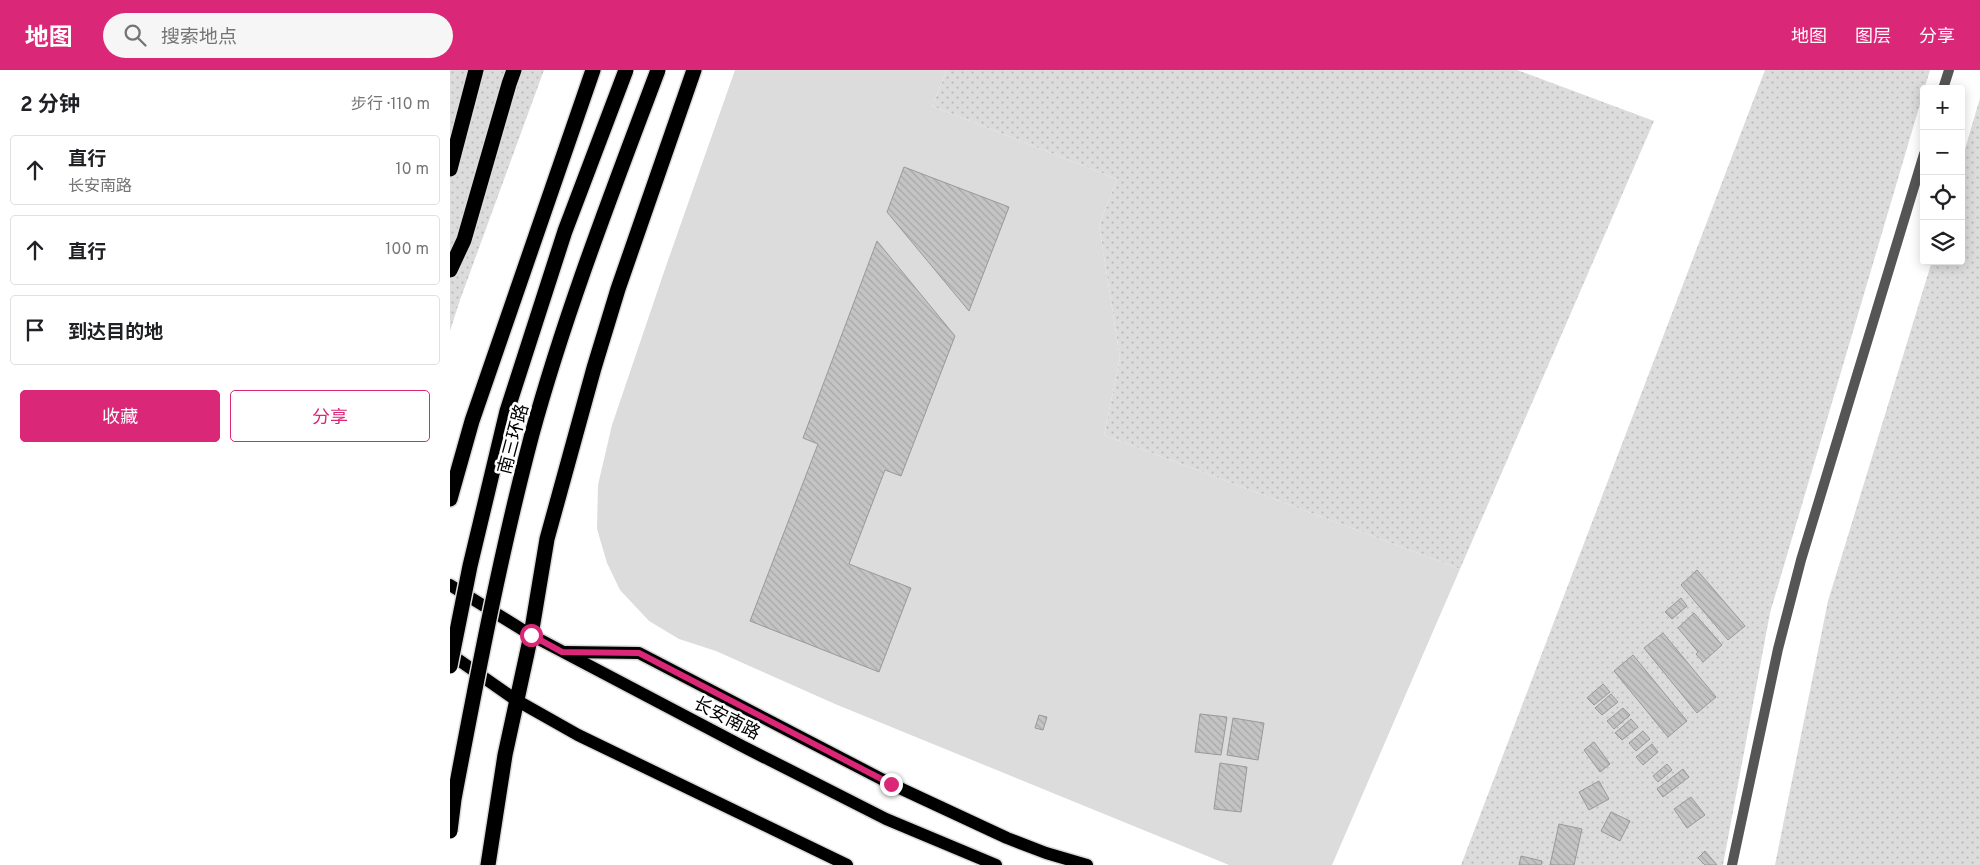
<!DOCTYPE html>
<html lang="zh">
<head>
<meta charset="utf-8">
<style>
  :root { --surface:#fff; --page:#f6f6f6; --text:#202124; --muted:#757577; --line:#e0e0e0; --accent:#db2777 }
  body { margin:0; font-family:Overpass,"Noto Sans SC",sans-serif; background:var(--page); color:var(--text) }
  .controls { position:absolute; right:15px; top:15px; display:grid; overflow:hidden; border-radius:5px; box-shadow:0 2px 12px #0003 }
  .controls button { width:45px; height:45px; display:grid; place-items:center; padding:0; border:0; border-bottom:1px solid var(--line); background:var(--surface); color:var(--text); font:25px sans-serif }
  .stop { position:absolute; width:15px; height:15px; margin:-11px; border:4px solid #db2777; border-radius:50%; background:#fff }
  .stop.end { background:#db2777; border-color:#fff; box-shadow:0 1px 5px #0008 }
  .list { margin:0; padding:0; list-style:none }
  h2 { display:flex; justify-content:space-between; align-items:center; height:65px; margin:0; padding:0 20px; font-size:21px }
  h2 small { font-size:16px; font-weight:400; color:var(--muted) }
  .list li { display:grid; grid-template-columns:32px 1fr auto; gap:15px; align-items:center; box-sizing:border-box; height:70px; margin:0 10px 10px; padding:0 10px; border:1px solid var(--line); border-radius:5px }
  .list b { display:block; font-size:19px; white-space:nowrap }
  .list p { margin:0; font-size:16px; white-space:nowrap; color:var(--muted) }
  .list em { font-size:16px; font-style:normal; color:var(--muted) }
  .actions { display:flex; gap:10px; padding:15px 20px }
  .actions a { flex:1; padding:11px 0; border:1px solid var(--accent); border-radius:5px; text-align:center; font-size:18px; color:var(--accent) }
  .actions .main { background:var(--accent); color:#fff }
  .icon { flex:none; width:28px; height:28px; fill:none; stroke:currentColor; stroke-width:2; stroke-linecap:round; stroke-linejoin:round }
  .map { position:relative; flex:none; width:1530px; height:795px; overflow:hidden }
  header { display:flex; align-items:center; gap:30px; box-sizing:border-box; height:70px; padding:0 25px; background:var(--accent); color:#fff }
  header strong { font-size:24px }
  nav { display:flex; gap:28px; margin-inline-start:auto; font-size:18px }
  .search { width:350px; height:45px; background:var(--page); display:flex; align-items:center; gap:12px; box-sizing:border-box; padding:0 18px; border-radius:28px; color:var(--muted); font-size:19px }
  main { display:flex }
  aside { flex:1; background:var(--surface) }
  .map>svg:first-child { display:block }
  .grass { fill:url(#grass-dots) }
  .green { fill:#dcdcdc }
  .building { fill:url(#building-back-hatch); stroke:#999 }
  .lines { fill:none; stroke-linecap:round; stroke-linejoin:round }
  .primary-casing { stroke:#dbdbdb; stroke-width:15 }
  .highway-casing { stroke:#dbdbdb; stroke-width:18 }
  .street { stroke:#555; stroke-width:10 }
  .primary { stroke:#000; stroke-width:12 }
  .highway { stroke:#000; stroke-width:15 }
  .highway-bridge-casing { stroke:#dbdbdb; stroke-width:18; stroke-linecap:butt }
  .highway-bridge { stroke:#000; stroke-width:15 }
  .route { stroke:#db2777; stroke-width:6 }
  .labels { text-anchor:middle; stroke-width:5; stroke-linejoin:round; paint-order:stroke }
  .street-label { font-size:18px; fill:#000; stroke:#fff }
</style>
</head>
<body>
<header>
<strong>地图</strong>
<div class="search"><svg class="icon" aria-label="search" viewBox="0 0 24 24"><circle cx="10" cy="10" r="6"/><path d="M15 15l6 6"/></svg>搜索地点</div>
<nav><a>地图</a><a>图层</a><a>分享</a></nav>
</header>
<main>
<aside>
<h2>2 分钟<small>步行 · 110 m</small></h2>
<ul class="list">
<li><svg class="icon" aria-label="ahead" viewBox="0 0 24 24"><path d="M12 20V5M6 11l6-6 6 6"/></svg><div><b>直行</b><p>长安南路</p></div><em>10 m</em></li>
<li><svg class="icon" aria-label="ahead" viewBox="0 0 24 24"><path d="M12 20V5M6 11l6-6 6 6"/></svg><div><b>直行</b></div><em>100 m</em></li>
<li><svg class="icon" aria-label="arrive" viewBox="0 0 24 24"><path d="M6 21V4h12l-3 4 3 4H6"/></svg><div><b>到达目的地</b></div></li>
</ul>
<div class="actions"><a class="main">收藏</a><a>分享</a></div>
</aside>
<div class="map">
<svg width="1530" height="795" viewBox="0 0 1530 795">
  <defs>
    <pattern id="grass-dots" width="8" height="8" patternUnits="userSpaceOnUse" patternTransform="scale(1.25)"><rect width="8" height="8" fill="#dcdcdc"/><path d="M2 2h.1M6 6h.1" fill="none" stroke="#bbb" stroke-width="1.8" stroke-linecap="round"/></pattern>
    <pattern id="building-back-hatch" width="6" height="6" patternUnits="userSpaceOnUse" patternTransform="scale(1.25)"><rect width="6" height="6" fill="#c4c4c4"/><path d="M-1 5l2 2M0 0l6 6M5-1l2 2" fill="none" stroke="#a7a7a7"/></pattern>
  </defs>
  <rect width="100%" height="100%" fill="#fff"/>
  <!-- grass -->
  <g class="grass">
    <path d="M0 0H94L10 230 0 261Z"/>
    <path d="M497 0H1067L1204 51 1010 499 654 365 670 288 649 155 667 109 482 36Z"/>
    <path d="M1315 0H1480L1320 543 1273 795H1011Z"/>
    <path d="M1530 28V795H1325L1378 531 1482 191H1511V93Z"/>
  </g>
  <!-- green -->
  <path class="green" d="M285 0H497L482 36 667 109 649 155 670 288 654 365 1010 499 882 795H779L385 634 266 581 229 569 199 551 170 520 157 493 147 459 148 415 162 355 216 196Z"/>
  <!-- building -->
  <g class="building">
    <path d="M454 97 559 137 519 241 437 142Z"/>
    <path d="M427 171 505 266 451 406 435 400 399 494 461 518 429 602 300 551 368 374 353 368Z"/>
    <path d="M1247 500 1295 556 1278 570 1231 515Z"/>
    <path d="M1231 528 1237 536 1222 549 1215 542Z"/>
    <path d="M1244 543 1272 575 1253 592 1246 584 1248 582 1228 558Z"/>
    <path d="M1213 563 1266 627 1247 643 1194 578Z"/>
    <path d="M1183 585 1237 651 1218 667 1164 601Z"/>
    <path d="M1153 614 1160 622 1144 635 1137 628Z"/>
    <path d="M1161 624 1168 632 1152 645 1145 638Z"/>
    <path d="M1173 638 1180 645 1164 659 1157 651Z"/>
    <path d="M750 644 777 647 771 685 745 682Z"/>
    <path d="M589 645 597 647 593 660 585 658Z"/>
    <path d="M783 648 814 653 808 690 777 685Z"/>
    <path d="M1181 649 1188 657 1172 670 1165 663Z"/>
    <path d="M1193 661 1200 669 1186 681 1179 673Z"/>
    <path d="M1144 672 1160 694 1150 702 1134 680Z"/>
    <path d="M1202 674 1208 682 1193 695 1186 687Z"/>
    <path d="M770 693 797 697 791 742 764 739Z"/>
    <path d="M1217 694 1222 700 1208 712 1203 706Z"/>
    <path d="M1233 699 1239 707 1213 727 1207 719Z"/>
    <path d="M1149 711 1159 729 1139 740 1129 722Z"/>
    <path d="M1241 727 1255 745 1237 758 1224 739Z"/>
    <path d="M1161 742 1180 751 1170 771 1151 761Z"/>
    <path d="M1109 754 1132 759 1124 795H1100Z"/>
    <path d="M1255 781 1267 795H1255L1248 788Z"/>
    <path d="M1071 786 1092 791 1091 795H1069Z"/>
  </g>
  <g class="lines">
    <defs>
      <g id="primary">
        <path d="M0 515 81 565 292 676 436 749 546 795"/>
        <path d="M115 582 189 583 441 714 557 768 596 783 637 795"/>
        <path d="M0 584 66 630 128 665 397 795"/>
      </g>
      <g id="highway">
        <path d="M0 99 26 0"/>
        <path d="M0 200 14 170 59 14 64 0"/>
        <path d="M0 429 22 351 143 0"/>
        <path d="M38 795 55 685 81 565 97 469 144 298 168 219 244 0"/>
      </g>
    </defs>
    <!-- primary casing -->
    <use href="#primary" class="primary-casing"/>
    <!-- highway casing -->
    <use href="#highway" class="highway-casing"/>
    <!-- street -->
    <g class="street">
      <path d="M1493 19 1499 0"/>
      <path d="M1282 795 1328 579 1351 490 1474 84"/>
    </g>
    <!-- primary -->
    <use href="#primary" class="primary"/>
    <!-- highway -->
    <use href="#highway" class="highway"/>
    <defs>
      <g id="highway-bridge">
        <path d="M0 596 20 496 57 341 115 161 176 0"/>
        <path d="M0 761 4 729C27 607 50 485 82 364 116 240 163 120 208 0"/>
      </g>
    </defs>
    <!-- highway-bridge casing -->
    <use href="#highway-bridge" class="highway-bridge-casing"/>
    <!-- highway-bridge -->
    <use href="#highway-bridge" class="highway-bridge"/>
  </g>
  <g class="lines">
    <!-- route -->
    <path class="route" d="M81 565 112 582 189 583 441 714"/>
  </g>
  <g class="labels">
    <!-- street labels -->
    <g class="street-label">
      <text transform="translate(63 369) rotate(-75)" y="6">南三环路</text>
      <text transform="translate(277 648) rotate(27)" y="6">长安南路</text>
    </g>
  </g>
</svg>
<div class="controls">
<button>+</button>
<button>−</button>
<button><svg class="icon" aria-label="locate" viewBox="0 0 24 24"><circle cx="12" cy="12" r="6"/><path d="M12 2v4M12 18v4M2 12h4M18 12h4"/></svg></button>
<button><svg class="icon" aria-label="layers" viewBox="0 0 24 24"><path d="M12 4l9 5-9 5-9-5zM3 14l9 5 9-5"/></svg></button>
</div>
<div class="stop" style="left:81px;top:565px"></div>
<div class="stop end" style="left:441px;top:714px"></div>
</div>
</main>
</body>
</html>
